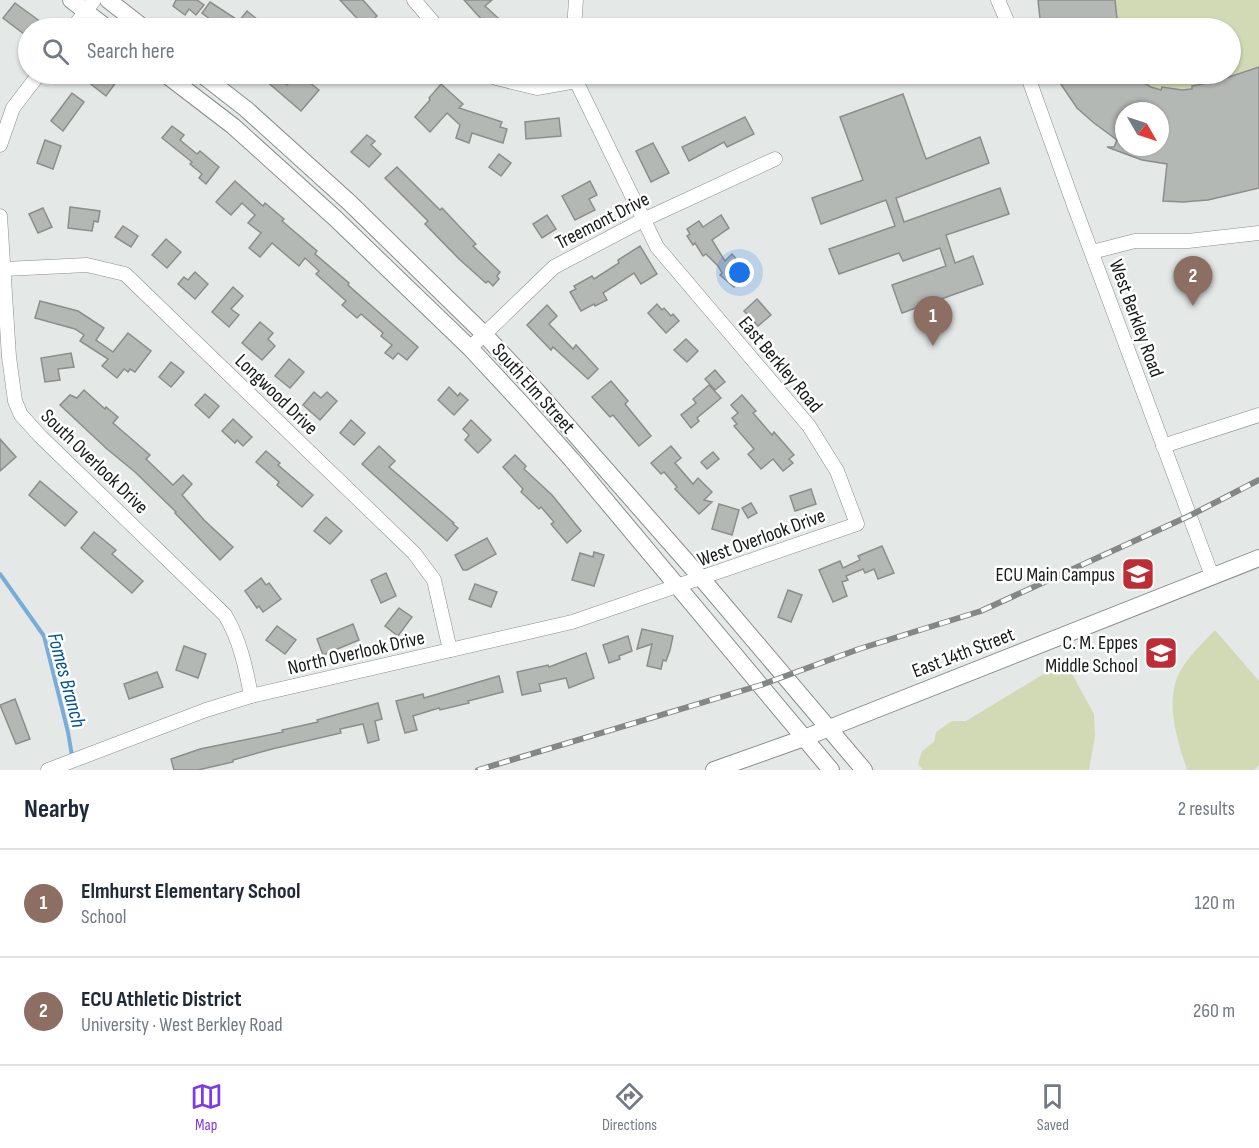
<!DOCTYPE html>
<html lang="en">
<head>
<meta charset="utf-8">
<style>
  :root { --surface:#fff; --page:#f2f2f3; --text:#1f2937; --muted:#747a83; --line:#e0e1e3; --accent:#7c3aed }
  body { margin:0; font-family:"Sofia Sans Condensed",sans-serif; background:var(--page); color:var(--text) }
  .compass { position:absolute; left:1115px; top:102px; width:54px; height:54px; border-radius:50%; background:var(--surface); box-shadow:0 2px 4px #0004; rotate:129deg }
  .you { position:absolute; left:740px; top:273px; width:21px; height:21px; margin:-15px; border:4px solid #fff; border-radius:50%; background:#1a73e8; box-shadow:0 0 0 9px #1a73e833 }
  .badge { display:grid; place-items:center; width:39px; height:39px; border-radius:50%; background:var(--accent); color:#fff; font-size:20px; font-weight:700 }
  .pin { position:absolute; translate:-50% -50px; filter:drop-shadow(0 2px 3px #0008) }
  .pin::after { content:''; position:absolute; top:32px; width:21px; height:18px; background:inherit; clip-path:polygon(0 0,100% 0,50% 100%) }
  .list { margin:0; padding:0; list-style:none }
  h2 { display:flex; justify-content:space-between; align-items:center; height:78px; margin:0; padding:0 24px; font-size:26px }
  h2 small { font-size:20px; font-weight:400; color:var(--muted) }
  .list li { display:grid; grid-template-columns:39px 1fr auto; gap:18px; align-items:center; box-sizing:border-box; height:108px; padding:0 24px; border-top:2px solid var(--line) }
  .list b { display:block; font-size:22px; white-space:nowrap }
  .list p { margin:0; font-size:20px; white-space:nowrap; color:var(--muted) }
  .list em { font-size:20px; font-style:normal; color:var(--muted) }
  .icon { flex:none; width:33px; height:33px; fill:none; stroke:currentColor; stroke-width:2; stroke-linecap:round; stroke-linejoin:round }
  .map { position:relative; flex:none; width:1259px; height:770px; overflow:hidden }
  .search { position:absolute; background:var(--surface); box-shadow:0 2px 4px #0004; left:18px; right:18px; top:18px; height:66px; display:flex; align-items:center; gap:15px; box-sizing:border-box; padding:0 21px; border-radius:33px; color:var(--muted); font-size:22px }
  .sheet { height:294px; background:var(--surface) }
  nav { display:flex; justify-content:space-around; align-items:center; box-sizing:border-box; height:84px; border-top:2px solid var(--line); background:var(--surface); font-size:16px; color:var(--muted) }
  nav a { display:grid; justify-items:center; gap:3px }
  nav .on { color:var(--accent) }
  .map>svg:first-child { display:block }
  .green { fill:#d1dab5; fill-rule:evenodd }
  .lines { fill:none; stroke-linecap:round; stroke-linejoin:round }
  .stream { stroke:#7aacd9; stroke-width:4 }
  .building { fill:#b4b8b5; stroke:#8b8e8b; stroke-width:1.5; fill-rule:evenodd }
  .minor-casing { stroke:#888d8c; stroke-width:15 }
  .tertiary-casing { stroke:#888d8c; stroke-width:18 }
  .minor { stroke:#fff; stroke-width:14 }
  .tertiary { stroke:#fff; stroke-width:16 }
  .rail-casing { stroke:#848787; stroke-width:6 }
  .rail { stroke:#fff; stroke-width:4; stroke-dasharray:11; stroke-linecap:butt }
  .labels { text-anchor:middle; stroke-width:5; stroke-linejoin:round; paint-order:stroke }
  .street-label { font-size:20px; fill:#181a1a; stroke:#fff }
  .poi-label { font-size:20px; fill:#181a1a; stroke:#fff; text-anchor:end }
  .water-label { font-size:21px; font-style:italic; fill:#00558d; stroke:#fff }
</style>
</head>
<body>
<div class="map">
<svg width="1259" height="770" viewBox="0 0 1259 770">
  <rect width="100%" height="100%" fill="#e4e9e8"/>
  <!-- green -->
  <g class="green">
    <path d="M1038 0H1259V188L1208 200 1163 201 1167 164 1142 160 1113 150 1117 140C1091 122 1068 103 1055 74H1230V28H1041ZM1124 111H1160V147H1124Z"/>
    <path d="M1215 630 1259 681V765L1254 770H1187C1178 742 1166 707 1177 678 1184 660 1202 644 1215 630Z"/>
    <path d="M1065 661 1094 714 1095 736 1089 770H923L918 764 922 751 934 742 936 732 952 721H966Z"/>
  </g>
  <g class="lines">
    <!-- stream -->
    <path class="stream" d="M0 574 44 636 68 732 72 756"/>
  </g>
  <!-- building -->
  <g class="building">
    <path d="M176 0H197L204 5 196 15 189 9 185 15 173 6Z"/>
    <path d="M340 0H363L377 16 375 18 388 28H366Z"/>
    <path d="M464 0H492L485 6 509 28H476L483 21Z"/>
    <path d="M1038 0H1115L1118 28H1041Z"/>
    <path d="M210 2 239 21 247 11 258 20 251 28H222L202 13Z"/>
    <path d="M15 3 49 28H28V37L3 18Z"/>
    <path d="M1259 67V188L1208 200 1183 202 1163 201 1167 164 1142 160 1107 147H1114L1117 140 1094 123 1077 108 1054 74H1142L1137 79 1151 87 1161 90 1162 87 1182 90 1192 89V86L1217 81ZM1124 111H1160V147H1124Z"/>
    <path d="M78 74H107L117 81 106 96Z"/>
    <path d="M258 74H275L287 85 297 74H299L319 90 301 111Z"/>
    <path d="M441 84 463 104 459 108 502 122 500 127 507 129 503 143 472 133 469 143 456 138 460 125 447 113 430 132 415 117 430 100 429 98Z"/>
    <path d="M72 93 84 102 63 131 51 121Z"/>
    <path d="M903 94 926 159 980 137 989 163 896 198 904 222 1000 188 1009 214 946 235 955 263 973 256 983 284 902 313 892 285 946 266 940 248 903 261 899 253 839 274 829 249 895 226 886 200 821 224 812 198 863 180 840 117Z"/>
    <path d="M745 117 754 134 727 147 724 142 689 161 682 147Z"/>
    <path d="M559 118 561 136 526 139 525 122Z"/>
    <path d="M172 126 184 135 180 140 197 154 200 151 219 167 206 184 199 178 202 174 190 164 192 162 162 138Z"/>
    <path d="M367 135 375 141 371 145 381 154 369 167 351 152Z"/>
    <path d="M45 140 61 146 53 169 37 163Z"/>
    <path d="M653 143 669 173 651 182 636 151Z"/>
    <path d="M499 154 511 163 501 176 489 167Z"/>
    <path d="M397 167 440 210 442 208 476 244 473 246 500 272 497 276 499 279 493 286 488 281 486 283 459 259 425 224 428 221 385 178Z"/>
    <path d="M235 181 263 206 265 203 284 219 282 221 317 251 315 254 349 283 348 285 418 347 407 360 398 353 393 359 385 353 392 345 381 336 383 333 361 314 357 318 342 305 346 301 316 274 319 271 305 258 299 266 272 243 260 257 249 248 261 233 248 223 255 215 242 203 231 215 216 202Z"/>
    <path d="M590 181 597 195 589 199 595 210 575 220 562 196Z"/>
    <path d="M70 207 100 211 98 222 94 221 92 231 68 228Z"/>
    <path d="M43 208 52 227 38 233 29 214Z"/>
    <path d="M547 215 556 229 542 238 533 224Z"/>
    <path d="M721 215 729 228 712 240 725 261 732 254 742 266 736 271 744 279 734 287 720 275 722 273 718 266 706 254 703 256 695 243 693 245 687 236 690 234 687 229 699 221 703 227Z"/>
    <path d="M123 226 138 236 131 247 115 237Z"/>
    <path d="M166 239 181 252 167 268 152 255Z"/>
    <path d="M640 246 657 274 641 284 634 273 603 293 607 300 595 306 594 304 581 311 570 292 576 289 574 286 592 276 594 279 619 263 618 260Z"/>
    <path d="M195 272 208 284 195 299 178 284 184 277 188 280Z"/>
    <path d="M233 287 243 296 231 309 239 315 229 327 212 312Z"/>
    <path d="M757 299 771 315 758 326 744 311Z"/>
    <path d="M40 301 78 311 104 328 96 340 113 352 128 333 151 351 135 372 130 369 128 372 124 369 117 378 102 366 108 359 80 341 84 335 75 329 35 318Z"/>
    <path d="M657 304 662 310 664 308 671 316 673 314 679 321 666 333 648 313Z"/>
    <path d="M547 305 557 316 549 324 573 349 576 345 598 369 588 379 553 347 551 350 527 325Z"/>
    <path d="M260 322 273 333 268 339 275 346 262 360 242 343Z"/>
    <path d="M686 339 698 351 687 362 674 350Z"/>
    <path d="M71 353 74 367 58 369 60 380 45 382 41 358Z"/>
    <path d="M289 359 304 372 290 388 275 376Z"/>
    <path d="M171 362 184 372 171 387 159 377Z"/>
    <path d="M715 370 725 382 715 390 705 379Z"/>
    <path d="M611 381 628 401 625 404 651 436 639 446 613 415 610 417 592 397Z"/>
    <path d="M709 385 721 398 697 418 699 421 691 428 681 415 696 403 693 399Z"/>
    <path d="M449 387 458 396 460 393 468 400 454 415 438 400Z"/>
    <path d="M84 390 105 409 106 407 118 417 113 423 150 455 146 459 173 485 183 475 192 484 182 495 204 520 233 547 220 560 175 513 176 512 135 472 107 449 60 405 70 395 77 398Z"/>
    <path d="M314 392 321 398 327 392 337 401 320 420 303 405Z"/>
    <path d="M205 394 219 406 209 418 195 405Z"/>
    <path d="M742 395 756 411 753 413 772 435 774 432 794 455 789 459 793 463 783 471 773 459 761 469 748 454 754 449 734 426 737 424 732 418 738 413 731 405Z"/>
    <path d="M233 419 252 437 243 446 237 440 235 443 222 431Z"/>
    <path d="M351 420 365 433 354 445 340 433Z"/>
    <path d="M471 420 491 440 478 453 465 440 469 435 463 429Z"/>
    <path d="M0 439 16 457 0 471Z"/>
    <path d="M379 446 395 461 389 467 454 523 453 524 458 528 447 541 362 464Z"/>
    <path d="M671 446 681 458 675 463 693 484 698 478 712 492 704 500 712 502 699 514 675 489 677 487 664 472 661 474 651 463Z"/>
    <path d="M266 451 280 463 278 465 313 495 302 507 277 485 279 482 256 462Z"/>
    <path d="M713 452 719 459 707 469 701 462Z"/>
    <path d="M515 455 526 466 524 469 552 495 581 531 567 543 551 524 554 522 541 507 539 509 521 492 523 489 503 467Z"/>
    <path d="M40 481 77 512 65 526 29 495Z"/>
    <path d="M811 489 816 504 795 511 790 496Z"/>
    <path d="M751 503 757 513 748 518 742 508Z"/>
    <path d="M719 504 739 510 732 535 712 529Z"/>
    <path d="M326 517 342 531 330 544 314 531Z"/>
    <path d="M94 532 116 550 112 554 143 581 132 593 81 548Z"/>
    <path d="M487 538 496 554 467 570H463L455 555Z"/>
    <path d="M882 546 894 573 878 579 874 569 865 573 863 569 846 576 848 580 842 582 847 596 833 602 819 570 840 561 843 568 860 560 858 556Z"/>
    <path d="M594 552 604 555 594 586 572 580 580 553 593 557Z"/>
    <path d="M386 573 396 596 381 603 371 580Z"/>
    <path d="M261 578 266 585 269 583 281 599 263 612 259 606 257 608 245 591Z"/>
    <path d="M475 584 497 592 491 607 469 599Z"/>
    <path d="M788 590 802 595 791 622 778 617Z"/>
    <path d="M399 608 412 617 398 636 385 626Z"/>
    <path d="M353 624 359 640 323 655 317 639Z"/>
    <path d="M277 626 296 640 285 654 266 640Z"/>
    <path d="M642 629 673 636 670 650 666 661 663 660 661 669 647 666 652 644 637 649Z"/>
    <path d="M628 636 632 651 619 656 620 659 609 663 603 645Z"/>
    <path d="M184 646 206 654 198 678 176 670Z"/>
    <path d="M586 653 594 678 569 688 566 678 539 684 541 691 522 695 517 672 548 665 549 667Z"/>
    <path d="M157 672 163 687 129 699 124 684Z"/>
    <path d="M499 676 503 692 468 701 469 703 440 710 439 708 413 716 417 730 405 733 396 701 423 694 424 698Z"/>
    <path d="M15 699 30 739 16 744 0 705Z"/>
    <path d="M378 703 382 719 375 721 379 740 368 743 363 724 340 729 341 733 272 749 233 760V762L198 770H174L171 759 200 749 283 732 282 730 318 722 317 720Z"/>
  </g>
  <g class="lines">
    <defs>
      <g id="minor">
        <path d="M414 0 438 28"/>
        <path d="M998 0 1010 28"/>
        <path d="M73 28 94 0"/>
        <path d="M574 28 576 0"/>
        <path d="M491 74 496 78 537 88 576 81"/>
        <path d="M1027 74 1075 208 1212 576"/>
        <path d="M0 145 13 108 39 74"/>
        <path d="M0 216 9 357 15 401 21 415 41 437 225 615C240 640 246 668 251 696"/>
        <path d="M1092 252 1135 241H1188L1259 233"/>
        <path d="M5 269 87 265 125 274 414 553 434 580 450 650"/>
        <path d="M470 348 554 267 643 220 775 159"/>
        <path d="M1163 446 1259 415"/>
        <path d="M48 770 206 710 251 696 572 622 857 524 837 471 809 426 657 247 576 81V74"/>
      </g>
      <g id="tertiary">
        <path d="M71 0 107 28"/>
        <path d="M108 0 144 28"/>
        <path d="M165 74 233 126 335 218 470 348 522 404 572 460 831 770"/>
        <path d="M201 74 246 109 350 203 484 334 536 390 702 579 864 770"/>
        <path d="M714 770 804 738 1259 558"/>
      </g>
    </defs>
    <!-- minor casing -->
    <use href="#minor" class="minor-casing"/>
    <!-- tertiary casing -->
    <use href="#tertiary" class="tertiary-casing"/>
    <!-- minor -->
    <use href="#minor" class="minor"/>
    <!-- tertiary -->
    <use href="#tertiary" class="tertiary"/>
    <defs>
      <path id="rail" d="M478 770 761 685 859 649 981 611 1189 516 1259 480"/>
    </defs>
    <!-- rail casing -->
    <use href="#rail" class="rail-casing"/>
    <!-- rail -->
    <use href="#rail" class="rail"/>
  </g>
  <!-- icons -->
  <defs>
    <symbol id="university-square" viewBox="-11 -11 22 22"><rect x="-9" y="-9" width="18" height="18" rx="4" fill="#bd2d36" stroke="#fff"/><path d="M0-5L7-2L0 1L-7-2ZM-4 1L0 2.5L4 1V4Q0 6-4 4Z" fill="#fff"/></symbol>
    <symbol id="school-square" viewBox="-11 -11 22 22"><rect x="-9" y="-9" width="18" height="18" rx="4" fill="#bd2d36" stroke="#fff"/><path d="M0-5L7-2L0 1L-7-2ZM-4 1L0 2.5L4 1V4Q0 6-4 4Z" fill="#fff"/></symbol>
  </defs>
  <g fill-rule="evenodd">
    <use href="#university-square" x="1119" y="555" width="38" height="38"/>
    <use href="#school-square" x="1142" y="634" width="38" height="38"/>
  </g>
  <g class="labels">
    <!-- street labels -->
    <g class="street-label">
      <text transform="translate(602 220) rotate(-27)" y="7">Treemont Drive</text>
      <text transform="translate(1137 318) rotate(70)" y="7">West Berkley Road</text>
      <text transform="translate(781 364) rotate(50)" y="7">East Berkley Road</text>
      <text transform="translate(534 388) rotate(48)" y="7">South Elm Street</text>
      <text transform="translate(277 394) rotate(44)" y="7">Longwood Drive</text>
      <text transform="translate(95 461) rotate(44)" y="7">South Overlook Drive</text>
      <text transform="translate(761 537) rotate(-20)" y="7">West Overlook Drive</text>
      <text transform="translate(356 652) rotate(-13)" y="7">North Overlook Drive</text>
      <text transform="translate(963 652) rotate(-21)" y="7">East 14th Street</text>
    </g>
    <!-- poi labels -->
    <g class="poi-label">
      <text x="1115" y="581">ECU Main Campus</text>
      <text x="1138" y="649">C. M. Eppes<tspan x="1138" dy="23">Middle School</tspan></text>
    </g>
    <!-- water labels -->
    <g class="water-label">
      <text transform="translate(67 680) rotate(75)" y="7">Fomes Branch</text>
    </g>
  </g>
</svg>
<svg class="compass" viewBox="-18 -18 36 36"><path d="M0-13l5 13h-10z" fill="#e53935"/><path d="M0 13l5-13h-10z" fill="#747a83"/></svg>
<div class="you"></div>
<div class="pin badge" style="left:933px;top:346px;background:#8d6e63">1</div>
<div class="pin badge" style="left:1193px;top:306px;background:#8d6e63">2</div>
<div class="search"><svg class="icon" aria-label="search" viewBox="0 0 24 24"><circle cx="10" cy="10" r="6"/><path d="M15 15l6 6"/></svg>Search here</div>
</div>
<section class="sheet">
<h2>Nearby<small>2 results</small></h2>
<ul class="list">
<li><span class="badge" style="background:#8d6e63">1</span><div><b>Elmhurst Elementary School</b><p>School</p></div><em>120 m</em></li>
<li><span class="badge" style="background:#8d6e63">2</span><div><b>ECU Athletic District</b><p>University · West Berkley Road</p></div><em>260 m</em></li>
</ul>
</section>
<nav>
<a class="on"><svg class="icon" aria-label="map" viewBox="0 0 24 24"><path d="M3 6l6-2 6 2 6-2v14l-6 2-6-2-6 2zM9 4v14M15 6v14"/></svg>Map</a>
<a><svg class="icon" aria-label="directions" viewBox="0 0 24 24"><path d="M12 3l9 9-9 9-9-9zM9 14v-3h6M13 9l2 2-2 2"/></svg>Directions</a>
<a><svg class="icon" aria-label="saved" viewBox="0 0 24 24"><path d="M7 4h10v16l-5-4-5 4z"/></svg>Saved</a>
</nav>
</body>
</html>
